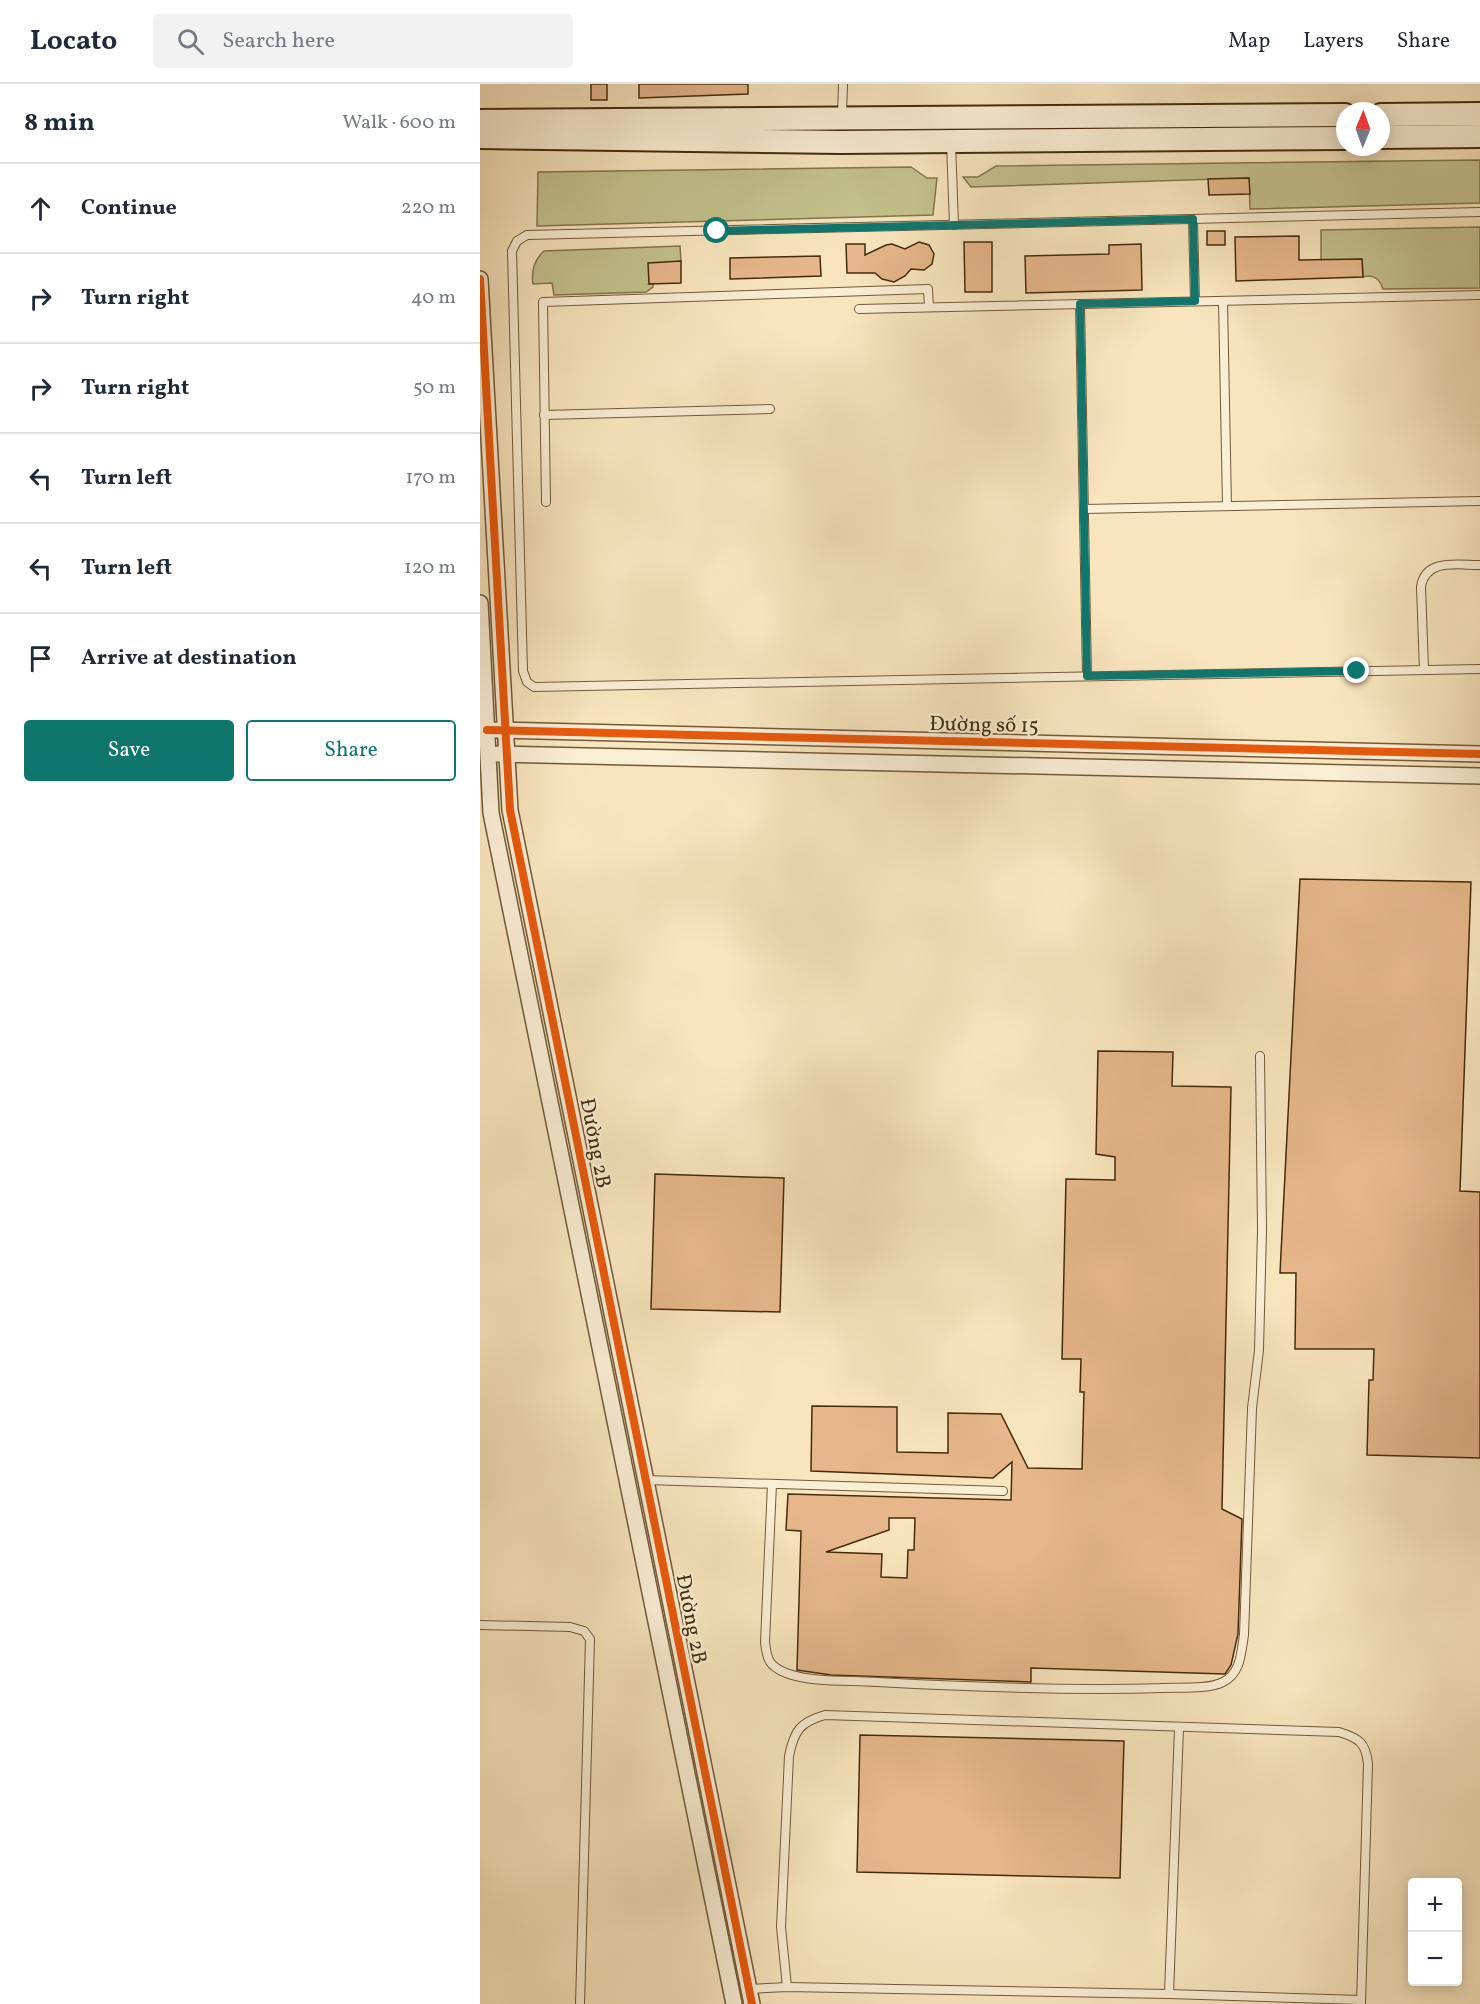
<!DOCTYPE html>
<html lang="en">
<head>
<meta charset="utf-8">
<style>
  :root { --surface:#fff; --page:#f2f2f3; --text:#1f2937; --muted:#747a83; --line:#e0e1e3; --accent:#0f766e }
  body { margin:0; font-family:Vollkorn,serif; background:var(--page); color:var(--text) }
  .controls { position:absolute; right:18px; bottom:18px; display:grid; overflow:hidden; border-radius:6px; box-shadow:0 3px 15px #0003 }
  .controls button { width:54px; height:54px; display:grid; place-items:center; padding:0; border:0; border-bottom:2px solid var(--line); background:var(--surface); color:var(--text); font:30px sans-serif }
  .compass { position:absolute; left:856px; top:18px; width:54px; height:54px; border-radius:50%; background:var(--surface); box-shadow:0 3px 15px #0003; rotate:1deg }
  .stop { position:absolute; width:18px; height:18px; margin:-14px; border:4px solid #0f766e; border-radius:50%; background:#fff }
  .stop.end { background:#0f766e; border-color:#fff; box-shadow:0 2px 6px #0008 }
  .list { margin:0; padding:0; list-style:none }
  h2 { display:flex; justify-content:space-between; align-items:center; height:78px; margin:0; padding:0 24px; font-size:26px }
  h2 small { font-size:20px; font-weight:400; color:var(--muted) }
  .list li { display:grid; grid-template-columns:39px 1fr auto; gap:18px; align-items:center; box-sizing:border-box; height:90px; padding:0 24px; border-top:2px solid var(--line) }
  .list b { display:block; font-size:22px; white-space:nowrap }
  .list em { font-size:20px; font-style:normal; color:var(--muted) }
  .actions { display:flex; gap:12px; padding:18px 24px }
  .actions a { flex:1; padding:14px 0; border:2px solid var(--accent); border-radius:6px; text-align:center; font-size:21px; color:var(--accent) }
  .actions .main { background:var(--accent); color:#fff }
  .icon { flex:none; width:33px; height:33px; fill:none; stroke:currentColor; stroke-width:2; stroke-linecap:round; stroke-linejoin:round }
  .map { position:relative; flex:none; width:1000px; height:1920px; overflow:hidden }
  header { display:flex; align-items:center; gap:36px; box-sizing:border-box; height:84px; padding:0 30px; background:var(--surface); border-bottom:2px solid var(--line) }
  header strong { font-size:28px }
  nav { display:flex; gap:33px; margin-inline-start:auto; font-size:21px }
  .search { width:420px; height:54px; background:var(--page); display:flex; align-items:center; gap:15px; box-sizing:border-box; padding:0 21px; border-radius:6px; color:var(--muted); font-size:22px }
  main { display:flex }
  aside { flex:1; background:var(--surface) }
  .map>svg:first-child { display:block }
  .green { fill:#c4c28d; stroke:#84764c; stroke-width:1.5 }
  .building { fill:#e7b68b; stroke:#442b0c; stroke-width:1.5; fill-rule:evenodd }
  .lines { fill:none; stroke-linecap:round; stroke-linejoin:round }
  .lane-casing { stroke:#715a38; stroke-width:10 }
  .street-casing { stroke:#715a38; stroke-width:18 }
  .secondary-casing { stroke:#442b0c; stroke-width:26 }
  .lane { stroke:#faeed5; stroke-width:8 }
  .street { stroke:#faeed5; stroke-width:15 }
  .secondary { stroke:#faeed5; stroke-width:22 }
  .cycleway-casing { stroke:#faeed5; stroke-width:11 }
  .cycleway { stroke:#e8590c; stroke-width:8 }
  .route { stroke:#0f766e; stroke-width:8 }
  .labels { text-anchor:middle; stroke-width:4.5; stroke-linejoin:round; paint-order:stroke }
  .street-label { font-size:21px; fill:#442b0c; stroke:#faeed5 }
</style>
</head>
<body>
<header>
<strong>Locato</strong>
<div class="search"><svg class="icon" aria-label="search" viewBox="0 0 24 24"><circle cx="10" cy="10" r="6"/><path d="M15 15l6 6"/></svg>Search here</div>
<nav><a>Map</a><a>Layers</a><a>Share</a></nav>
</header>
<main>
<aside>
<h2>8 min<small>Walk · 600 m</small></h2>
<ul class="list">
<li><svg class="icon" aria-label="ahead" viewBox="0 0 24 24"><path d="M12 20V5M6 11l6-6 6 6"/></svg><div><b>Continue</b></div><em>220 m</em></li>
<li><svg class="icon" aria-label="right" viewBox="0 0 24 24"><path d="M7 20v-9h11M14 6l5 5-5 5"/></svg><div><b>Turn right</b></div><em>40 m</em></li>
<li><svg class="icon" aria-label="right" viewBox="0 0 24 24"><path d="M7 20v-9h11M14 6l5 5-5 5"/></svg><div><b>Turn right</b></div><em>50 m</em></li>
<li><svg class="icon" aria-label="left" viewBox="0 0 24 24"><path d="M17 20v-9H6M10 6l-5 5 5 5"/></svg><div><b>Turn left</b></div><em>170 m</em></li>
<li><svg class="icon" aria-label="left" viewBox="0 0 24 24"><path d="M17 20v-9H6M10 6l-5 5 5 5"/></svg><div><b>Turn left</b></div><em>120 m</em></li>
<li><svg class="icon" aria-label="arrive" viewBox="0 0 24 24"><path d="M6 21V4h12l-3 4 3 4H6"/></svg><div><b>Arrive at destination</b></div></li>
</ul>
<div class="actions"><a class="main">Save</a><a>Share</a></div>
</aside>
<div class="map">
<svg width="1000" height="1920" viewBox="0 0 1000 1920">
  <rect width="100%" height="100%" fill="#f8e5be"/>
  <filter id="stains"><feTurbulence type="fractalNoise" baseFrequency=".00333" numOctaves="4"/><feColorMatrix values="0 0 0 0 .2 0 0 0 0 .09 0 0 0 0 .02 0 0 0 .5 -.17"/></filter>
  <radialGradient id="worn" r=".72"><stop offset=".6" stop-color="#630" stop-opacity="0"/><stop offset="1" stop-color="#630" stop-opacity=".3"/></radialGradient>
  <!-- green -->
  <g class="green">
    <path d="M1000 76V119L770 125 769 94 491 103 483 93H498L516 82Z"/>
    <path d="M431 83 447 94H457L453 131 57 142 58 88Z"/>
    <path d="M1000 143V204L903 205C900 195 893 190 883 193L882 176H841V146Z"/>
    <path d="M200 162 201 177 169 200H173V203L166 208 74 211 72 199 53 200C51 186 54 176 64 167Z"/>
  </g>
  <!-- building -->
  <g class="building">
    <rect x="111" y="0" width="16" height="16"/>
    <path d="M159 0H268V10L159 14Z"/>
    <path d="M769 94 770 110 729 111 728 95Z"/>
    <rect x="727" y="147" width="18" height="14"/>
    <path d="M819 152V176L882 175 883 193 756 197 755 153Z"/>
    <path d="M439 158 449 161 454 170 452 180 444 186 431 185 425 192 414 198 402 195 395 189H367L366 160H385V171L406 161 412 160 425 165Z"/>
    <path d="M484 158H512V208H485Z"/>
    <path d="M661 160 662 206 546 209 545 172 629 170V161Z"/>
    <path d="M340 172 341 192 250 195V174Z"/>
    <path d="M201 177V199L169 200 168 179Z"/>
    <path d="M820 795 991 798 980 1107 1000 1108V1374L887 1371 889 1296H893L894 1265H815L816 1189H800Z"/>
    <path d="M618 967 693 968 692 1002 751 1003 742 1425 762 1435 758 1550 751 1581 745 1590 551 1584V1598L351 1591 317 1586 321 1447 306 1446 308 1410 531 1416 532 1378 513 1394 331 1387 332 1322 417 1323V1368L468 1369V1329L521 1330 548 1384 602 1385 604 1308H600L601 1275H582L586 1095 635 1096V1073L616 1070ZM409 1434H435L434 1466H428L427 1494 401 1493 402 1470 346 1468 409 1446Z"/>
    <path d="M175 1090 304 1094 300 1228 171 1225Z"/>
    <path d="M380 1651 644 1657 640 1794 377 1788Z"/>
  </g>
  <g class="lines">
    <defs>
      <g id="lane">
        <path d="M362 31 363 0"/>
        <path d="M471 59 474 141"/>
        <path d="M1000 128 47 151 37 157 32 167 43 587 47 598 54 603 1000 585"/>
        <path d="M713 135 715 217"/>
        <path d="M743 217 747 422"/>
        <path d="M600 220 607 592"/>
        <path d="M379 225 1000 211"/>
        <path d="M64 331 290 325"/>
        <path d="M66 418 63 218 448 205 449 223"/>
        <path d="M604 425 1000 417"/>
        <path d="M944 586 941 503C945 474 978 481 1000 481"/>
        <path d="M166 1396 523 1407"/>
        <path d="M292 1400 285 1558C287 1576 289 1582 306 1589 333 1599 368 1596 397 1598 491 1603 586 1607 680 1604 697 1603 728 1606 743 1598 761 1589 761 1569 764 1551L772 1324 779 1266 782 1146 780 972"/>
        <path d="M0 1541 90 1543 104 1547 110 1555 100 1920"/>
        <path d="M307 1903 301 1843 309 1672C314 1647 320 1638 345 1631L859 1648C879 1654 886 1659 888 1680L881 1920"/>
        <path d="M269 1905 307 1903 689 1910 881 1916"/>
        <path d="M689 1910 699 1644"/>
      </g>
      <g id="street">
        <path d="M0 195 30 726 272 1920"/>
        <path d="M0 519 11 729 254 1920"/>
        <path d="M16 646 1000 670"/>
        <path d="M17 670 1000 692"/>
      </g>
      <g id="secondary">
        <path d="M901 31 1000 30"/>
        <path d="M0 37 865 31"/>
        <path d="M0 53 361 58 865 54"/>
        <path d="M901 53 1000 52"/>
      </g>
    </defs>
    <!-- lane casing -->
    <use href="#lane" class="lane-casing"/>
    <!-- street casing -->
    <use href="#street" class="street-casing"/>
    <!-- secondary casing -->
    <use href="#secondary" class="secondary-casing"/>
    <!-- lane -->
    <use href="#lane" class="lane"/>
    <!-- street -->
    <use href="#street" class="street"/>
    <!-- secondary -->
    <use href="#secondary" class="secondary"/>
    <defs>
      <g id="cycleway">
        <path d="M0 195 30 726 272 1920"/>
        <path d="M7 646 1000 670"/>
      </g>
    </defs>
    <!-- cycleway casing -->
    <use href="#cycleway" class="cycleway-casing"/>
    <!-- cycleway -->
    <use href="#cycleway" class="cycleway"/>
  </g>
  <g class="lines">
    <!-- route -->
    <path class="route" d="M237 147 713 135 715 217 600 220 607 592 877 587"/>
  </g>
  <g class="labels">
    <!-- street labels -->
    <g class="street-label">
      <text transform="translate(504 640) rotate(1)" y="7">Đường số 15</text>
      <text transform="translate(116 1059) rotate(79)" y="7">Đường 2B</text>
      <text transform="translate(212 1535) rotate(79)" y="7">Đường 2B</text>
    </g>
  </g>
  <rect width="100%" height="100%" filter="url(#stains)"/>
  <rect width="100%" height="100%" fill="url(#worn)"/>
</svg>
<div class="controls">
<button>+</button>
<button>−</button>
</div>
<svg class="compass" viewBox="-18 -18 36 36"><path d="M0-13l5 13h-10z" fill="#e53935"/><path d="M0 13l5-13h-10z" fill="#747a83"/></svg>
<div class="stop" style="left:237px;top:147px"></div>
<div class="stop end" style="left:877px;top:587px"></div>
</div>
</main>
</body>
</html>
